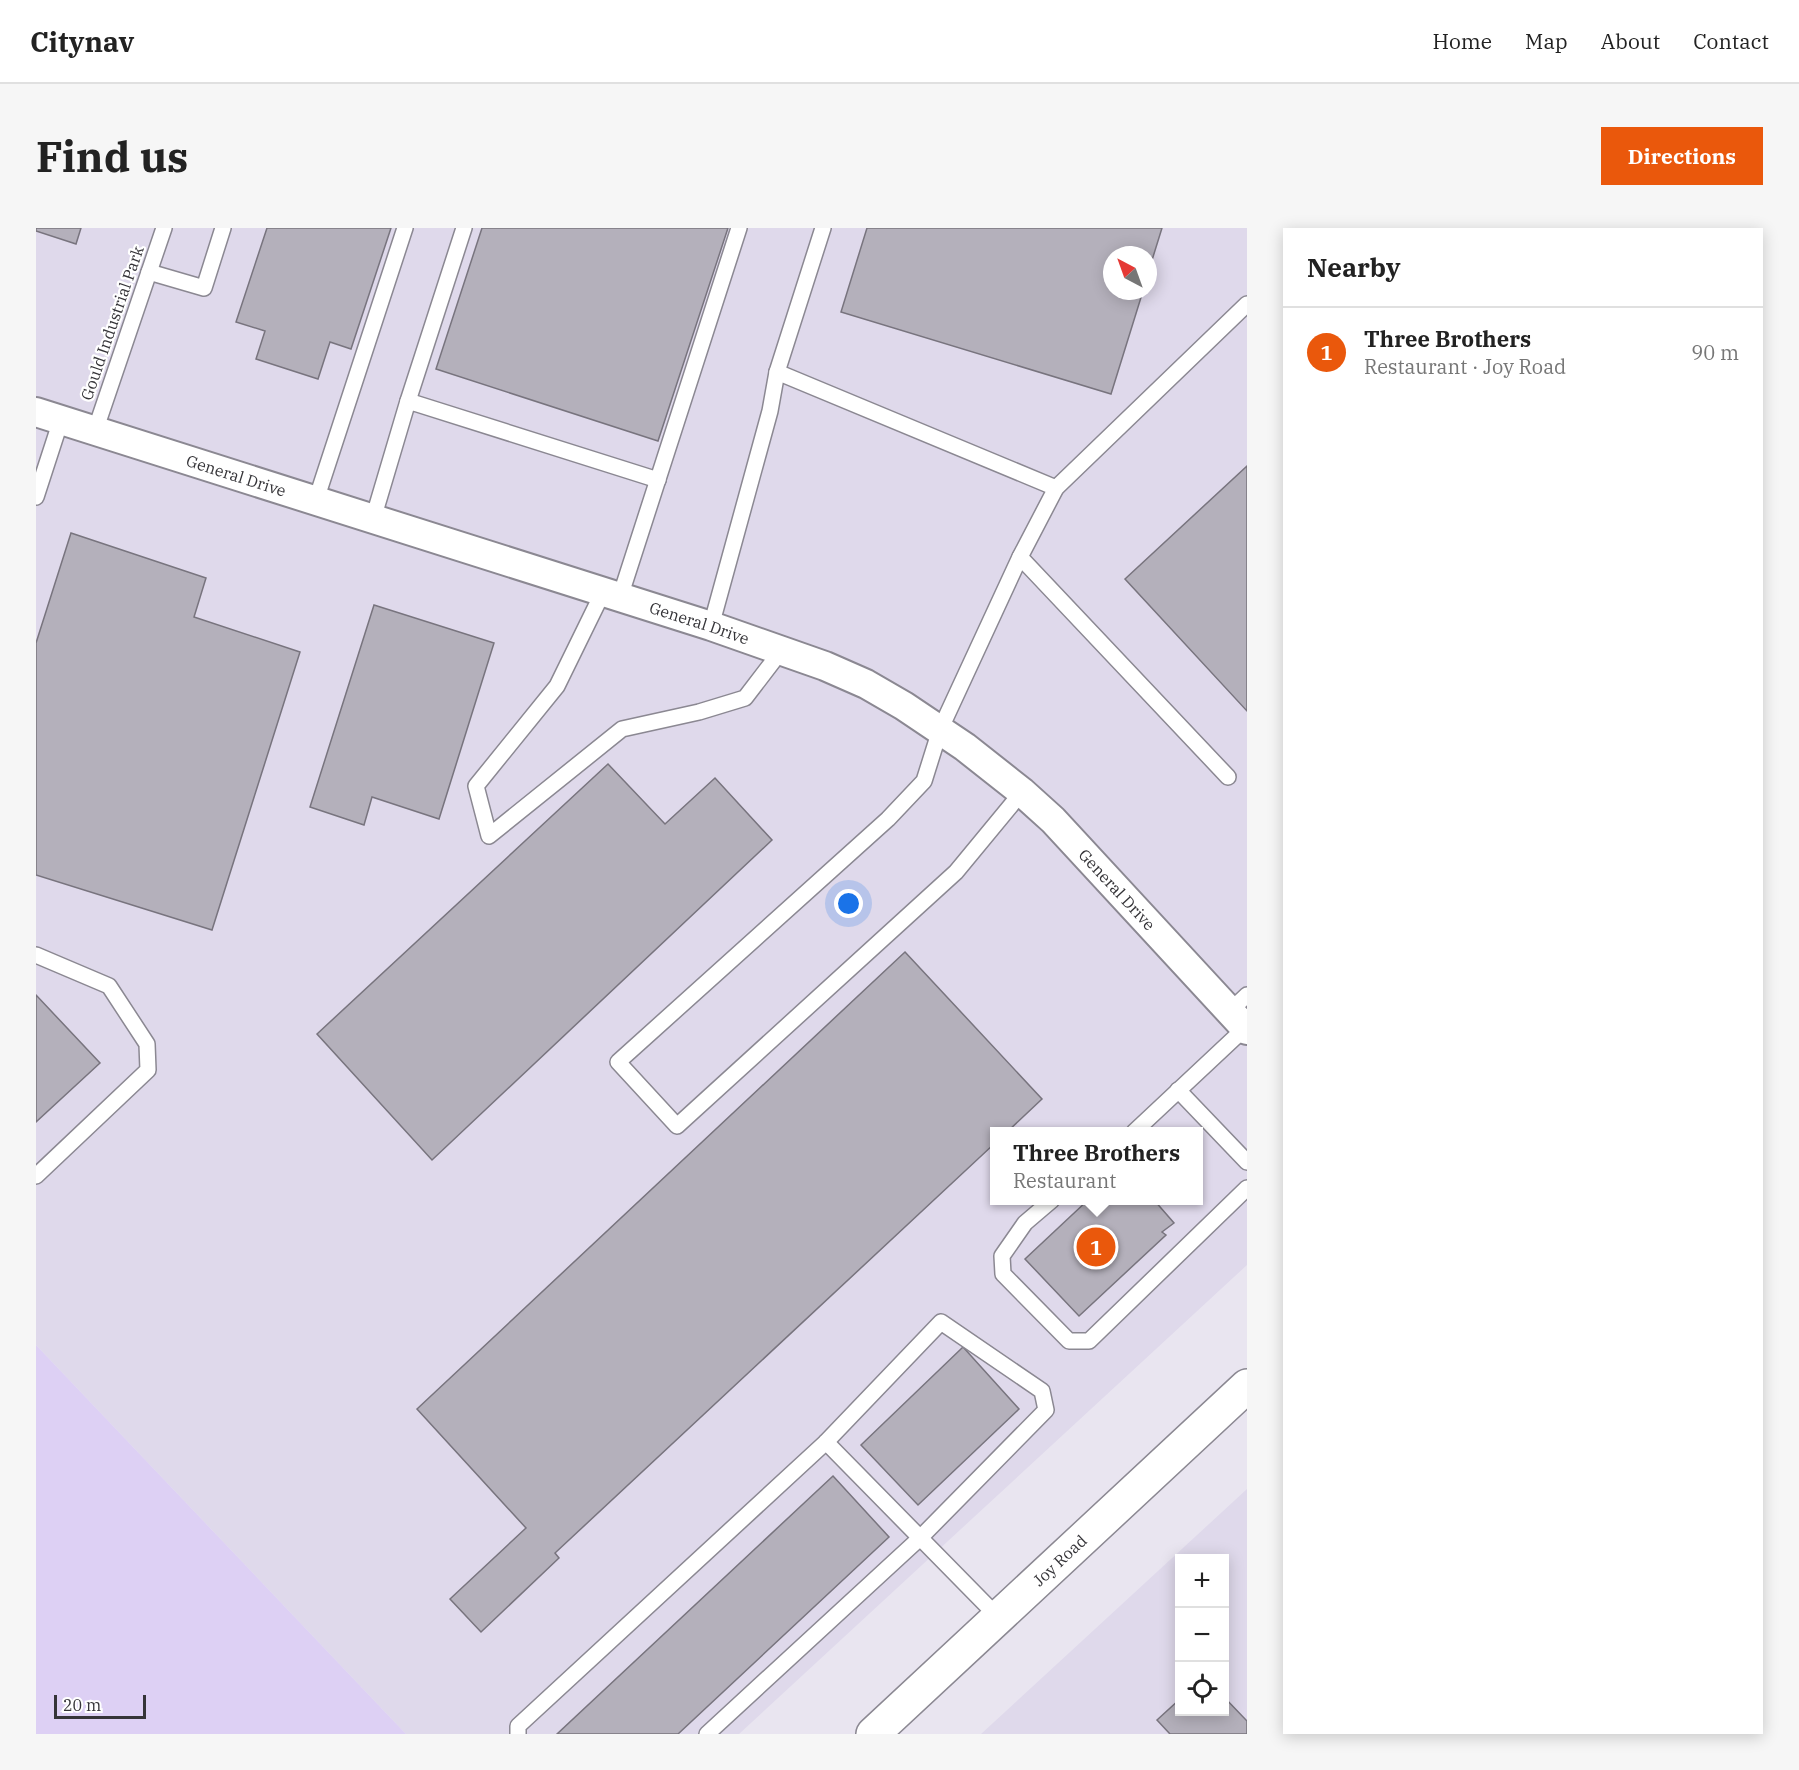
<!DOCTYPE html>
<html lang="en">
<head>
<meta charset="utf-8">
<style>
  :root { --surface:#fff; --page:#f6f6f6; --text:#222; --muted:#767676; --line:#e0e0e0; --accent:#ea580c }
  body { margin:0; font-family:"IBM Plex Serif",serif; background:var(--page); color:var(--text) }
  .controls { position:absolute; right:18px; bottom:18px; display:grid; overflow:hidden; border-radius:0px; box-shadow:0 3px 15px #0003 }
  .controls button { width:54px; height:54px; display:grid; place-items:center; padding:0; border:0; border-bottom:2px solid var(--line); background:var(--surface); color:var(--text); font:30px sans-serif }
  .compass { position:absolute; left:1067px; top:18px; width:54px; height:54px; border-radius:50%; background:var(--surface); box-shadow:0 3px 15px #0003; rotate:319deg }
  .scale { position:absolute; left:18px; bottom:15px; width:92px; box-sizing:border-box; padding-left:6px; border:3px solid #353438; border-top:0; font-size:16px; line-height:21px; white-space:nowrap; color:#353438; -webkit-text-stroke:4px #fff; paint-order:stroke }
  .you { position:absolute; left:813px; top:676px; width:21px; height:21px; margin:-15px; border:4px solid #fff; border-radius:50%; background:#1a73e8; box-shadow:0 0 0 9px #1a73e833 }
  .badge { display:grid; place-items:center; width:39px; height:39px; border-radius:50%; background:var(--accent); color:#fff; font-size:20px; font-weight:700 }
  .pin { position:absolute; translate:-50% -50%; border:3px solid #fff; box-shadow:0 2px 6px #0006 }
  .popup { position:absolute; left:954px; top:899px; width:213px; height:78px; box-sizing:border-box; display:grid; place-content:center; border-radius:0px; background:var(--surface); filter:drop-shadow(0 2px 4px #0005); font-size:20px; white-space:nowrap; color:var(--muted) }
  .popup b { font-size:22px; color:var(--text) }
  .popup::after { content:''; position:absolute; left:50%; top:100%; margin-left:-12px; border:12px solid transparent; border-top-color:var(--surface) }
  .list { margin:0; padding:0; list-style:none }
  h2 { display:flex; justify-content:space-between; align-items:center; height:78px; margin:0; padding:0 24px; font-size:26px }
  h2 small { font-size:20px; font-weight:400; color:var(--muted) }
  .list li { display:grid; grid-template-columns:39px 1fr auto; gap:18px; align-items:center; box-sizing:border-box; height:90px; padding:0 24px; border-top:2px solid var(--line) }
  .list b { display:block; font-size:22px; white-space:nowrap }
  .list p { margin:0; font-size:20px; white-space:nowrap; color:var(--muted) }
  .list em { font-size:20px; font-style:normal; color:var(--muted) }
  .icon { flex:none; width:33px; height:33px; fill:none; stroke:currentColor; stroke-width:2; stroke-linecap:round; stroke-linejoin:round }
  .map { position:relative; flex:none; width:1211px; height:1506px; overflow:hidden; border-radius:0px }
  header { display:flex; align-items:center; gap:36px; box-sizing:border-box; height:84px; padding:0 30px; background:var(--surface); border-bottom:2px solid var(--line) }
  header strong { font-size:28px }
  nav { display:flex; gap:33px; margin-inline-start:auto; font-size:21px }
  .intro { display:flex; align-items:center; justify-content:space-between; box-sizing:border-box; height:144px; padding:0 36px }
  h1 { margin:0; font-size:42px }
  .button { padding:15px 27px; border-radius:0px; background:var(--accent); color:#fff; font-size:21px; font-weight:700 }
  main { display:flex; gap:36px; padding:0 36px }
  aside { flex:1; background:var(--surface); border-radius:0px; box-shadow:0 3px 15px #0003 }
  .map>svg:first-child { display:block }
  .built { fill:#dfd9eb; fill-rule:evenodd }
  .green { fill:#ddd0f4 }
  .building { fill:#b4b0bb; stroke:#78747e; stroke-width:1.5 }
  .lines { fill:none; stroke-linecap:round; stroke-linejoin:round }
  .service-casing { stroke:#8b8892; stroke-width:18 }
  .minor-casing { stroke:#8b8892; stroke-width:32 }
  .tertiary-casing { stroke:#8b8892; stroke-width:36 }
  .service { stroke:#fff; stroke-width:15 }
  .minor { stroke:#fff; stroke-width:28 }
  .tertiary { stroke:#fff; stroke-width:33 }
  .labels { text-anchor:middle; stroke-width:4.5; stroke-linejoin:round; paint-order:stroke }
  .street-label { font-size:16px; fill:#353438; stroke:#fff }
</style>
</head>
<body>
<header>
<strong>Citynav</strong>
<nav><a>Home</a><a>Map</a><a>About</a><a>Contact</a></nav>
</header>
<div class="intro"><h1>Find us</h1><a class="button">Directions</a></div>
<main>
<div class="map">
<svg width="1211" height="1506" viewBox="0 0 1211 1506">
  <rect width="100%" height="100%" fill="#e9e5f0"/>
  <!-- built -->
  <g class="built">
    <path d="M0 0H1211V1037L703 1506H370L0 1117ZM1076 27H1112V63H1076ZM958 904H1162V972H958Z"/>
    <path d="M1211 1261V1506H945ZM1144 1330H1188V1484H1144Z"/>
  </g>
  <!-- green -->
  <path class="green" d="M0 1117 370 1506H0Z"/>
  <!-- building -->
  <g class="building">
    <path d="M0 0H45L40 16 0 3Z"/>
    <path d="M231 0H355L315 121 294 114 282 151 220 131 229 103 200 94Z"/>
    <path d="M446 0H692L622 213 400 141Z"/>
    <path d="M831 0H1126L1112 45V27H1076V63H1107L1075 166 805 84Z"/>
    <path d="M1211 238V483L1089 351Z"/>
    <path d="M35 305 170 350 158 389 264 424 176 702 0 647V415Z"/>
    <path d="M338 377 458 415 403 591 336 569 328 597 274 579Z"/>
    <path d="M572 536 629 596 679 550 736 612 396 932 281 806Z"/>
    <path d="M869 724 1006 871 971 904H958V916L519 1325 523 1330 445 1404 414 1371 490 1300 381 1181Z"/>
    <path d="M0 767 64 835 0 894Z"/>
    <path d="M1052 972H1118L1138 995 1126 1004 1130 1007 1043 1088 989 1031Z"/>
    <path d="M927 1119 983 1181 882 1277 825 1217Z"/>
    <path d="M797 1248 853 1309 642 1506H521Z"/>
    <path d="M1188 1469 1211 1493V1506H1134L1121 1492 1144 1471V1484H1188Z"/>
  </g>
  <g class="lines">
    <defs>
      <g id="service">
        <path d="M113 44 168 60 187 0"/>
        <path d="M741 144 1020 260"/>
        <path d="M372 173 428 0"/>
        <path d="M59 203 128 0"/>
        <path d="M0 269 25 192"/>
        <path d="M280 272 369 0"/>
        <path d="M337 291 372 173 622 252"/>
        <path d="M984 329 1192 549"/>
        <path d="M567 364 521 458 440 558 453 608 586 501 663 484 709 470 745 423"/>
        <path d="M584 369 703 0"/>
        <path d="M675 398 734 183 741 144 787 0"/>
        <path d="M986 564 920 644 641 898 582 834 852 591 888 553 904 502 984 329 1020 260 1211 76"/>
        <path d="M0 727 73 758 111 816 112 842 0 948"/>
        <path d="M1194 783 1211 767"/>
        <path d="M1142 862 1211 934"/>
        <path d="M1098 904 1209 800"/>
        <path d="M1016 972 989 995 966 1028 967 1046 1033 1113H1053L1211 960"/>
        <path d="M482 1506V1498L790 1214 962 1389"/>
        <path d="M671 1506 884 1310 1010 1182 1006 1163 905 1094 790 1214"/>
      </g>
      <g id="minor">
        <path id="s1" d="M0 184 675 398 789 438 830 456 868 478 929 519 986 564 1017 592 1211 802"/>
      </g>
      <g id="tertiary">
        <path id="s2" d="M837 1506 1211 1158"/>
      </g>
    </defs>
    <!-- service casing -->
    <use href="#service" class="service-casing"/>
    <!-- minor casing -->
    <use href="#minor" class="minor-casing"/>
    <!-- tertiary casing -->
    <use href="#tertiary" class="tertiary-casing"/>
    <!-- service -->
    <use href="#service" class="service"/>
    <!-- minor -->
    <use href="#minor" class="minor"/>
    <!-- tertiary -->
    <use href="#tertiary" class="tertiary"/>
  </g>
  <g class="labels">
    <!-- street labels -->
    <g class="street-label">
      <text transform="translate(76 95) rotate(-71)" y="6">Gould Industrial Park</text>
      <text dy="6" stroke="none"><textPath href="#s1" startOffset="210">General Drive</textPath></text>
      <text dy="6" stroke="none"><textPath href="#s1" startOffset="696">General Drive</textPath></text>
      <text dy="6" stroke="none"><textPath href="#s1" startOffset="1200">General Drive</textPath></text>
      <text dy="6" stroke="none"><textPath href="#s2" startOffset="255">Joy Road</textPath></text>
    </g>
  </g>
</svg>
<div class="controls">
<button>+</button>
<button>−</button>
<button><svg class="icon" aria-label="locate" viewBox="0 0 24 24"><circle cx="12" cy="12" r="6"/><path d="M12 2v4M12 18v4M2 12h4M18 12h4"/></svg></button>
</div>
<svg class="compass" viewBox="-18 -18 36 36"><path d="M0-13l5 13h-10z" fill="#e53935"/><path d="M0 13l5-13h-10z" fill="#767676"/></svg>
<div class="scale">20 m</div>
<div class="you"></div>
<div class="pin badge" style="left:1060px;top:1019px">1</div>
<div class="popup"><b>Three Brothers</b>Restaurant</div>
</div>
<aside>
<h2>Nearby<small></small></h2>
<ul class="list">
<li><span class="badge">1</span><div><b>Three Brothers</b><p>Restaurant · Joy Road</p></div><em>90 m</em></li>
</ul>
</aside>
</main>
</body>
</html>
